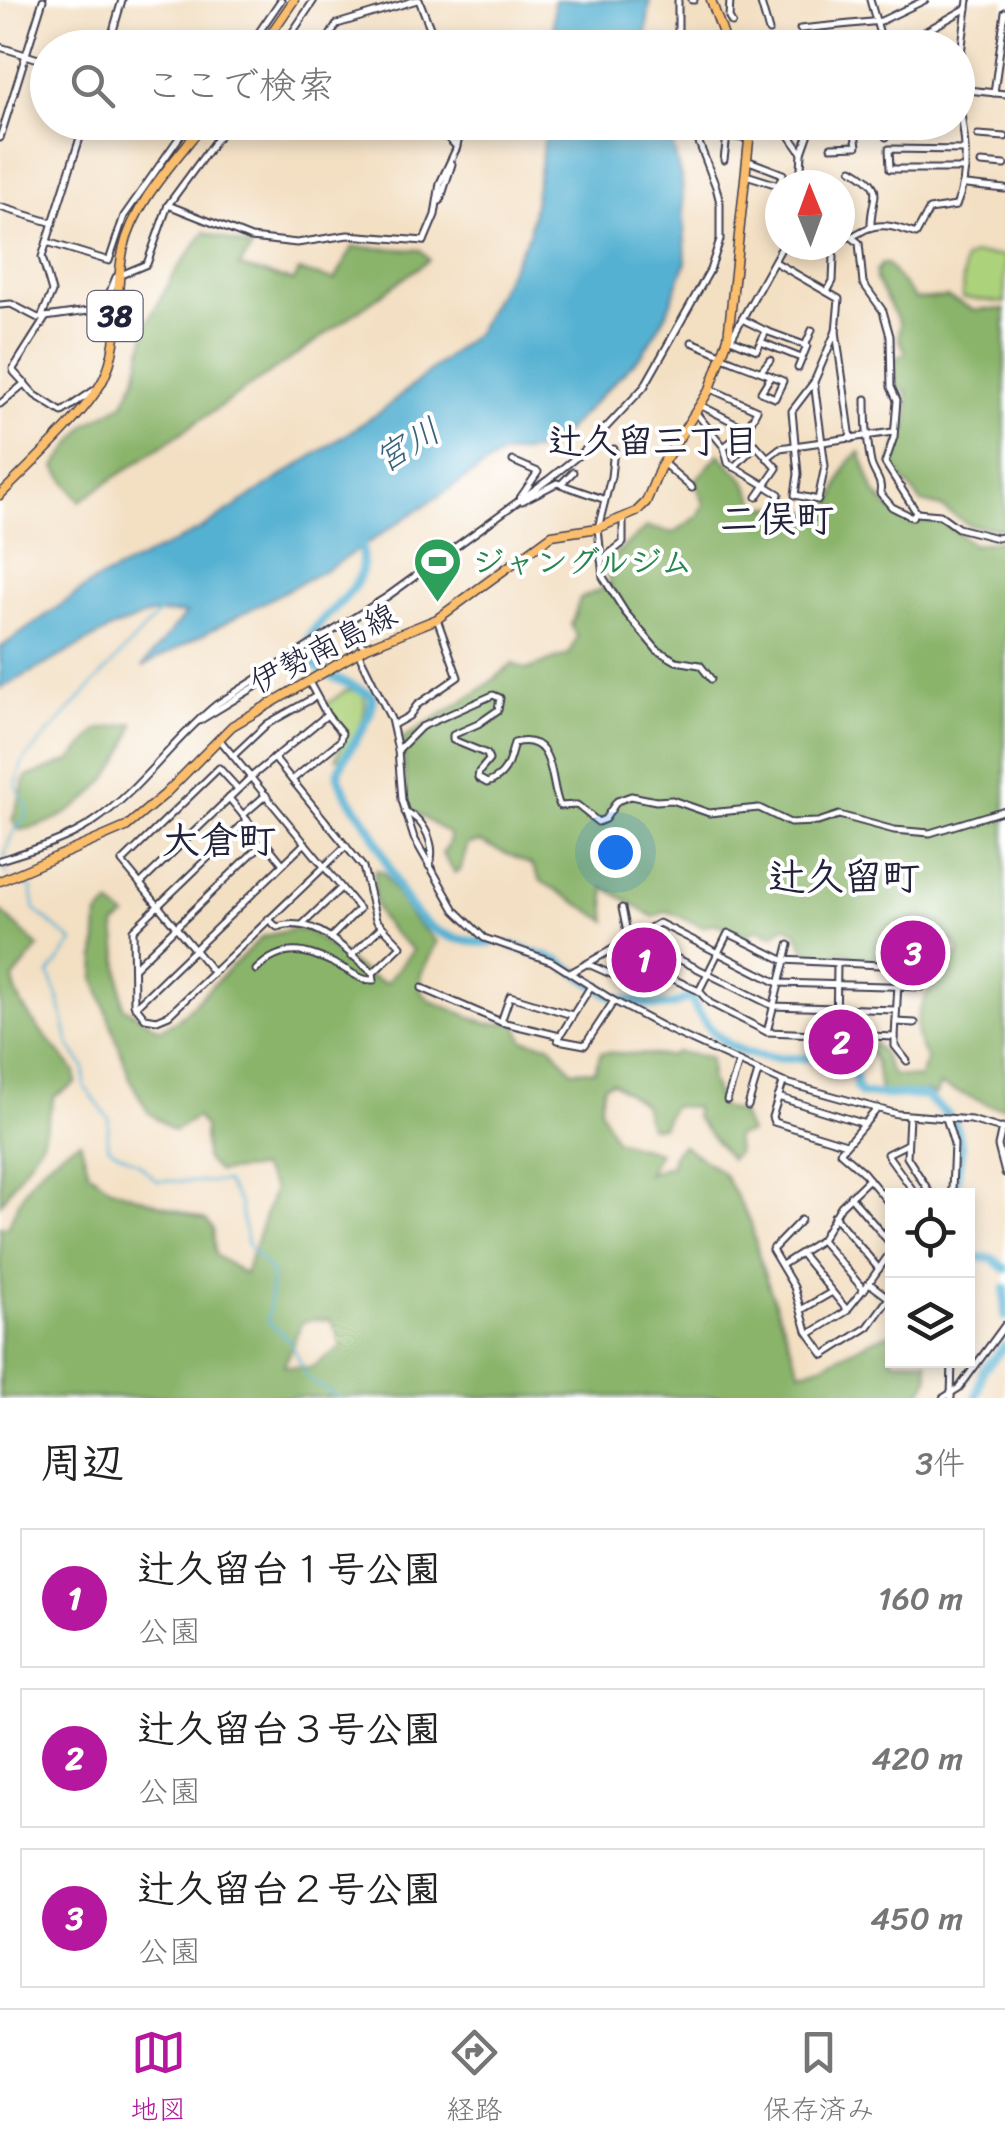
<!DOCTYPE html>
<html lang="ja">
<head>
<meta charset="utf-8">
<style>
  :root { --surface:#fff; --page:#f6f6f6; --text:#222; --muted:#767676; --line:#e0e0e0; --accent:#b5179e }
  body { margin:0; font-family:Sriracha,"Klee One",sans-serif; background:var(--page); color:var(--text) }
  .controls { position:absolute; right:30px; bottom:30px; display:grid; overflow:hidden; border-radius:0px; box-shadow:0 5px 15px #0003 }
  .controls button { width:90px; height:90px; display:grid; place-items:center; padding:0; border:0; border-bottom:2px solid var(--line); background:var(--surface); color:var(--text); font:50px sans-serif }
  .compass { position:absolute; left:765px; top:170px; width:90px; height:90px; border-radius:50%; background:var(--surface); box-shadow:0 5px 15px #0003; rotate:359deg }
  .you { position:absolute; left:615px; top:852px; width:35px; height:35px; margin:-25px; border:8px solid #fff; border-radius:50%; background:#1a73e8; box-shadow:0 0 0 15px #1a73e833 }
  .badge { display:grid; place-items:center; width:65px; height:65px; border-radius:50%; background:var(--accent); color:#fff; font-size:32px; font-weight:700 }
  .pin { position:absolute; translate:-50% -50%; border:5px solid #fff; box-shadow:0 2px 10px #0006 }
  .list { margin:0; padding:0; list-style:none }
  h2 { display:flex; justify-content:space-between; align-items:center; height:130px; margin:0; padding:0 40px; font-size:42px }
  h2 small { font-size:32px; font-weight:400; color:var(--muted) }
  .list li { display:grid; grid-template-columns:65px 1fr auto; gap:30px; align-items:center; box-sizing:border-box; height:140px; margin:0 20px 20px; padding:0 20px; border:2px solid var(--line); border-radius:0px }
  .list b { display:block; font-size:38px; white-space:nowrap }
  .list p { margin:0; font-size:32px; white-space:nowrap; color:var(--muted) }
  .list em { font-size:32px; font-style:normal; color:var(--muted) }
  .icon { flex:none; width:55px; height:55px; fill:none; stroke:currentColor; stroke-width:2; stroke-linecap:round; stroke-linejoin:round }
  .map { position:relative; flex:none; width:1005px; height:1398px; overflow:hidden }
  .search { position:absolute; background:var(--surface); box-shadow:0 5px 15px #0003; left:30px; right:30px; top:30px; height:110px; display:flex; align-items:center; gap:25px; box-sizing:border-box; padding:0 35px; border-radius:55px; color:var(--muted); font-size:38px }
  .sheet { height:610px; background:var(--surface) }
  nav { display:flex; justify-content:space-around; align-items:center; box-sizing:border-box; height:140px; border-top:2px solid var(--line); background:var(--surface); font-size:28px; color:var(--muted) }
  nav a { display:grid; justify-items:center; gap:5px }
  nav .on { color:var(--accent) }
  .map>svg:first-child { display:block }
  .green { fill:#add27b; stroke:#687a5b; stroke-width:2.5 }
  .forest { fill:#8ab46b; stroke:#566b53; stroke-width:2.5; fill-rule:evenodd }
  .water { fill:#54b1d2; stroke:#3b6a86; stroke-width:2.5 }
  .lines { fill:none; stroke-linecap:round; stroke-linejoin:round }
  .stream { stroke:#54b1d2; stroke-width:2.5 }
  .river { stroke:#54b1d2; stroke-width:9 }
  .minor-casing { stroke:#413e4f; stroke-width:9 }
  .major-casing { stroke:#413e4f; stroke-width:11 }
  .minor { stroke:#fff; stroke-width:5 }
  .major { stroke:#fabe6d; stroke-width:8 }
  .labels { text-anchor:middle; stroke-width:8; stroke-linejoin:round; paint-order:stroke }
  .shield { fill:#fff; stroke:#646476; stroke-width:2.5 }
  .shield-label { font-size:30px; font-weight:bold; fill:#22223b }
  .leisure-label { font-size:32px; font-weight:bold; fill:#27864d; stroke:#fff; text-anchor:start }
  .street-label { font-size:32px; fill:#22223b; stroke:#fff }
  .neighbourhood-label { font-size:35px; font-weight:bold; fill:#22223b; stroke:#fff }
  .water-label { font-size:35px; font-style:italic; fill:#38627f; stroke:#fff }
  .quarter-label { font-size:38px; font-weight:bold; fill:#22223b; stroke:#fff }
</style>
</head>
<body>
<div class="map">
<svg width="1005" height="1398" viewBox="0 0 1005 1398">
  <rect width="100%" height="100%" fill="#fff"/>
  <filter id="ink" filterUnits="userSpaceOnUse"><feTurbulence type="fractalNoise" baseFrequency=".01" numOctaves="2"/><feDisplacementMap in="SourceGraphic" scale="20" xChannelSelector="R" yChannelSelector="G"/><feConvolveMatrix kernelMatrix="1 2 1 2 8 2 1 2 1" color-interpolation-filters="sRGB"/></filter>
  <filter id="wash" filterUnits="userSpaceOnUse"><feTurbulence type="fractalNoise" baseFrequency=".0048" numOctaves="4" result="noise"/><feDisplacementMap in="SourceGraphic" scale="40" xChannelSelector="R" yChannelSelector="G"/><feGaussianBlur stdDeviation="2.25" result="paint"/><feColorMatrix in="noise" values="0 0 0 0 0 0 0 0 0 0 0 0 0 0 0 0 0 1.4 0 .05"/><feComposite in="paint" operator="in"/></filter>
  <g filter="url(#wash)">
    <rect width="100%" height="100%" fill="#f3dfc2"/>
    <!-- green -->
    <g class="green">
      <path d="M974 254 1005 256V303L962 298 964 260Z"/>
      <path d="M353 690 364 694C370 718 354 738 342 758H336L345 733 324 706 345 691Z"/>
    </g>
    <!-- forest -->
    <g class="forest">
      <path d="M205 232 252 248 239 267 294 281 299 271 335 280 353 247 421 250 429 260 308 347 80 501 55 467 86 425 124 403 136 378 148 322 176 271Z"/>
      <path d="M882 264H887L915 299 947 297 974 310 1005 309V526L1001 529 969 525 941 507 921 502 891 463C904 430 912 429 907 392L895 386 896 358 906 353 899 338 900 324 876 280V271Z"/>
      <path d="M860 452 875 493 891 510 907 520 945 523 973 545 1005 539V1107L992 1106 940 1085 935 1096 928 1092H880L876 1064 865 1043 871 1041 881 1051 892 1075 919 1078 927 1059C899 1021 933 980 961 952L952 941 929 950 926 946 891 943 887 960 852 958 850 954 841 952 833 959 806 954 798 933 785 926 773 935 758 929 746 936 714 923 703 927 667 911 654 917 604 887 607 921 541 881 532 865 480 842 468 844 460 871 455 873 442 854 449 843V834L408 808 402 739 479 691 513 664 526 670 569 654 577 637 571 625 580 599 611 584 604 564 647 527 674 533 698 516 704 504 695 481 719 454 744 479 759 506 800 509 823 518C841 497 836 468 860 452Z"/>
      <path d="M134 723C122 776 74 822 20 830L12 821 26 777 70 761 98 730Z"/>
      <path d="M375 870 383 872 412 918 437 942 421 974V992L431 1001 488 1024 516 1023 524 1040 550 1045 572 1071 595 1070 601 1052 670 1056 675 1052 710 1057 711 1081 722 1108 740 1112 749 1133 735 1136 737 1152 730 1159 695 1117V1107L672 1106 662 1127H649L643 1104 612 1082 604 1085 600 1108 615 1140 659 1152 647 1174 671 1165 673 1155 682 1145 723 1173 751 1223 761 1265 800 1371C833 1365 859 1342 892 1333V1360L927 1361 929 1378 919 1396 0 1398V1226L8 1227C24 1185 39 1162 80 1141L89 1172 111 1188 206 1220 213 1229 215 1255 245 1274 274 1189 260 1168 218 1172 205 1159 204 1127 196 1117 174 1131 148 1112 131 1081 95 979 98 915 110 905 126 917 115 926 123 1007 160 1029 177 1020 262 937 294 929 308 931 370 977 386 983 413 950C380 922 371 915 375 870ZM314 1319 331 1320 342 1347 310 1368 284 1366 302 1322Z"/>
      <path d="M0 910 39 947 13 979C17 1013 56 1045 75 1072L76 1083 54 1097 42 1141 0 1204Z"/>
    </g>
    <!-- water -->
    <g class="water">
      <path d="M554 0H650L646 37 648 47H553Z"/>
      <path d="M547 123H667L682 182 686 262 666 315 643 353 548 449 501 455 336 564 142 667 186 613 150 614 113 628 0 689V648L92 583 201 529 383 410 476 333 529 234Z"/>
    </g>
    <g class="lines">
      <!-- stream -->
      <g class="stream">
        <path d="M7 874C0 852 12 831 27 816V807L16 787 22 762 160 612"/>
        <path d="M11 881 31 887 35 910 73 942 49 974 59 999 69 1045 84 1067 85 1087 109 1119 107 1143 110 1148 138 1163 157 1181C182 1180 201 1184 225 1181L239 1202 248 1246 272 1273 268 1321 290 1341 309 1380 341 1398"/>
      </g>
      <!-- river -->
      <g class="river">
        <path d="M306 644C318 616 349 602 360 575 365 563 360 548 362 535"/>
        <path d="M305 653 309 661 321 670"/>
        <path d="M329 675 372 695C375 725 345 746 338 774 343 796 364 815 374 835 404 897 410 941 491 943"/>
        <path d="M511 945 561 962 613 997 656 1006 672 1005 690 997C716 1051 751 1061 808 1058 825 1057 839 1056 853 1066L857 1088 862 1094 925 1096 948 1115"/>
        <path d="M954 1196 961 1148 955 1123"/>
        <path d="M968 1256 993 1259 1005 1269"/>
        <path d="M1005 1289V1317"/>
        <path d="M976 1398 983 1370 1005 1346"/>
      </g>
    </g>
  </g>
  <g filter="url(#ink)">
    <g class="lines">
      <defs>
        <g id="minor">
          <path d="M419 0 438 48"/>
          <path d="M692 0H694"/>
          <path d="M730 0 729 18 732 23"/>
          <path d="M760 0 769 31"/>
          <path d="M870 0 884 48"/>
          <path d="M800 29 881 21 925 0"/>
          <path d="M329 37 337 24 417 0"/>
          <path d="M0 47 48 62"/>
          <path d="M108 48 122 0"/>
          <path d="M248 48 281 0"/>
          <path d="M282 48 314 0"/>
          <path d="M324 48 329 37 351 48"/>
          <path d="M678 48V0"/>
          <path d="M896 48 967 8"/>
          <path d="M958 76 968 0"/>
          <path d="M958 89 1005 94"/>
          <path d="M994 93 1005 12"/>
          <path d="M780 122 802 153"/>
          <path d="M884 122 886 137"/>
          <path d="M910 122 912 136"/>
          <path d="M706 133 750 139"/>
          <path d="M978 135 1005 137"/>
          <path d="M0 138 43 0"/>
          <path d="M831 147 857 146 853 122"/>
          <path d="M456 149 463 122"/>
          <path d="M965 150 889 149 890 169H965"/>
          <path d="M724 160 727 135"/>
          <path d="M981 163 1005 165"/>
          <path d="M852 169C889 190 870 195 871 227"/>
          <path d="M746 175 778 185 783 174 749 161"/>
          <path d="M800 185 802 153 813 122"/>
          <path d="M966 185 1005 189"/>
          <path d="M440 201 452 164"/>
          <path d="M168 205 251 238 297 243 348 235 424 241"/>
          <path d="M0 207 53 223"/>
          <path d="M853 238 859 243 863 283 883 311 890 336 891 387 897 400 894 437 885 463 917 513 940 515 958 528 997 538 1005 536"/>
          <path d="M840 239C851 238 855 235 864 230 883 221 898 228 916 234L929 210 956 206C971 172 965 134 958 97"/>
          <path d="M424 241 435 215 440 183 457 147 431 122"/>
          <path d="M47 242 109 261 124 216 190 122"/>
          <path d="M775 262 839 299 836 331 851 439"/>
          <path d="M828 290 833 281 834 256"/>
          <path d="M0 305 11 304 38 318 103 309"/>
          <path d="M103 309 116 277 147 264 168 205 229 122"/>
          <path d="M103 309 113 337"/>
          <path d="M46 317 13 369 14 372 35 395 62 412 96 389"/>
          <path d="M41 318 52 292 42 257 85 122"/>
          <path d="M742 319 766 331"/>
          <path d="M732 337 783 245"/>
          <path d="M728 338 757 350 766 331 807 346 798 368"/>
          <path d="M692 342 723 355"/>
          <path d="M761 342 801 358"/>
          <path d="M805 346 812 330"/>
          <path d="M722 357C743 365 763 372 783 381L775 398 761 392 771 376"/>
          <path d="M761 371 770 360"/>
          <path d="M814 382 825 466 818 500 795 495 798 474 792 411 814 382 836 331"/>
          <path d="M711 389 757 410 747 429 724 447"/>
          <path d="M866 399C866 419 867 443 871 463 874 475 883 481 880 493L892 507 912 517 916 512"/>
          <path d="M0 404 25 383"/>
          <path d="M700 405 747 429"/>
          <path d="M696 413 724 447 728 463 779 494 775 507"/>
          <path d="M614 449 611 477 598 528 603 577 625 612 657 650 676 661 700 665 711 679"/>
          <path d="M767 458 780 448 893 432"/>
          <path d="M513 461 538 472 520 498"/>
          <path d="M663 463 692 488"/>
          <path d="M734 467 756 445 777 468 757 497"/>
          <path d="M562 483 573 472"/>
          <path d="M522 501 557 483 603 499"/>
          <path d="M601 560 623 543V520"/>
          <path d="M353 630 365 648"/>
          <path d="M358 652 391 719 398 750 402 800 414 838 455 910 484 938 551 961 614 1001 667 1029 783 1082 897 1114 971 1120 1005 1130"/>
          <path d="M199 721 268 679 275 669"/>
          <path d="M393 725 409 716 417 705 458 677 437 619"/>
          <path d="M220 740 359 909 330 938"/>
          <path d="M398 750 421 727 493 695 500 698 498 710 478 724 453 735V740L487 754 489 760 479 772 478 778 487 783C507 776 509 762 514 743 557 732 549 784 560 806L577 805 598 822 605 819 617 801 631 796 656 801 672 800 709 813 759 808 790 823 818 822 839 815 894 830 930 833 1005 810"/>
          <path d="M233 756 267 724 315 697"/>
          <path d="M292 780 340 741 342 733 327 715 309 682"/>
          <path d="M229 798 283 864"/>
          <path d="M405 812C425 819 437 847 429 866"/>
          <path d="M243 815 266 795"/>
          <path d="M247 820 133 930 134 1004 145 1018 157 1020 169 1015 346 846"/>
          <path d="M0 860C32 850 65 841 93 822 141 790 172 740 217 704L388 596 549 479 584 451 644 387 710 270 720 240V203L716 187 691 122"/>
          <path d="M140 884 251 777 327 715"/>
          <path d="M622 908 629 942"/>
          <path d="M268 919 277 927C317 915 344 950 373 973L401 946 376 920 363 867 274 758"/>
          <path d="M303 924 341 888"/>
          <path d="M636 938 773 1006 896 1010"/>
          <path d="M613 951 699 991 710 1003 767 1032 895 1037 899 966 783 960 728 933 699 991"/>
          <path d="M351 956 380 928"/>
          <path d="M588 964 642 988 652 969"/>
          <path d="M899 966H913L931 957"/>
          <path d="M134 968 265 841"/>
          <path d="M256 970C285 940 313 952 345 969 355 975 363 981 374 980L373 973"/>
          <path d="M213 972 122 862 219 768 238 789"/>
          <path d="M572 972 659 923 778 983 922 987"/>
          <path d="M422 988 501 1022 560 1036 591 986"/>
          <path d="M135 1007 305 843"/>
          <path d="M501 1022 510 996 572 1015"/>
          <path d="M896 1022 915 1023"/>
          <path d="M767 1032 789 945"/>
          <path d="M836 1035 837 964"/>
          <path d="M560 1036 558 1040 585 1045 614 1001"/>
          <path d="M895 1037V1046L907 1061"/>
          <path d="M783 1083 772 1117 774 1122 846 1144"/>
          <path d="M778 1097 865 1124"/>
          <path d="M727 1100 738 1065"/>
          <path d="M748 1106 758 1072"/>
          <path d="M878 1108 840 1152 864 1173 892 1207"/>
          <path d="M909 1116 907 1157 932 1196"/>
          <path d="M946 1118 954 1144 952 1190 948 1196"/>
          <path d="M1002 1128 998 1146 1005 1173"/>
          <path d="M905 1145 887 1154 917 1196"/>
          <path d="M850 1196 884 1236"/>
          <path d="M834 1216 879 1269"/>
          <path d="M801 1220 772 1250 794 1287 807 1331 824 1355 868 1327 889 1298 869 1283"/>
          <path d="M892 1223 884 1236 892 1246"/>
          <path d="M821 1240 864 1290 892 1250"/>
          <path d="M802 1255 847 1310 863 1290"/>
          <path d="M782 1265 821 1240 841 1206 869 1179"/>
          <path d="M801 1310 832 1292"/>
          <path d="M811 1333 847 1311"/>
          <path d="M943 1398 959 1388 1005 1325"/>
          <path d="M951 1398 952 1360"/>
        </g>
        <g id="major">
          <path d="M711 0 728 48"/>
          <path d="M261 48 294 0"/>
          <path d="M0 495C28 467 86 413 103 380 122 343 114 292 123 251 134 202 175 161 205 122"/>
          <path d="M0 881 126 827 164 795 232 726 367 647 437 619 552 535 598 528 636 512 646 502 660 468 710 389 728 338 751 122"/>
        </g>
      </defs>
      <!-- minor casing -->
      <use href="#minor" class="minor-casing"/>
      <!-- major casing -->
      <use href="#major" class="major-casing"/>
      <!-- minor -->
      <use href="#minor" class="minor"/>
      <!-- major -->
      <use href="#major" class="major"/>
    </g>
  </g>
  <!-- icons -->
  <defs>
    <symbol id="stadium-pin" viewBox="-11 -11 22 30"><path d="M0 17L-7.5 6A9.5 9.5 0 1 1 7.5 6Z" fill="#2e9e5b" stroke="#fff"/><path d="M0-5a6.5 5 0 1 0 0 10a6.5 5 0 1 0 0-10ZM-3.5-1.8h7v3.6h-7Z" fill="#fff"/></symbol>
  </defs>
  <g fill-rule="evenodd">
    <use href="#stadium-pin" x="410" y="534" width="55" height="75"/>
  </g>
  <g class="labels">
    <!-- shield labels -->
    <rect class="shield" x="87.5" y="291" width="55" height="50" rx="8"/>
    <g class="shield-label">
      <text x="115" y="326">38</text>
    </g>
    <!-- leisure labels -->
    <g class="leisure-label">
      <text x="472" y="573">ジャングルジム</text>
    </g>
    <!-- street labels -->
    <g class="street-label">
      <text transform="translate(323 648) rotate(-27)" y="11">伊勢南島線</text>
    </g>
    <!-- neighbourhood labels -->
    <g class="neighbourhood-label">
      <text x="653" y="453">辻久留三丁目</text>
    </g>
    <!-- water labels -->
    <g class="water-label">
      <text transform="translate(407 445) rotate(-31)" y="12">宮川</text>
    </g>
    <!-- quarter labels -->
    <g class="quarter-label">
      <text x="777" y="532">二俣町</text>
      <text x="219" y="853">大倉町</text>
      <text x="844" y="890">辻久留町</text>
    </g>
  </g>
</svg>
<div class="controls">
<button><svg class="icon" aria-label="locate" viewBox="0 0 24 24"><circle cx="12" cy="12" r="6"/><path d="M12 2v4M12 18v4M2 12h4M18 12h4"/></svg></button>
<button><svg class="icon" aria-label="layers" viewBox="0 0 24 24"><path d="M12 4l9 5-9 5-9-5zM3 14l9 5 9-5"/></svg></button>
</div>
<svg class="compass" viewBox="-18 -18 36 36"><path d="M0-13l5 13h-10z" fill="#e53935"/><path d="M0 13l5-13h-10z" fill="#767676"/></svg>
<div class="you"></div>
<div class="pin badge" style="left:644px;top:960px">1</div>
<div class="pin badge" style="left:841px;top:1042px">2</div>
<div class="pin badge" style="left:913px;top:953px">3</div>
<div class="search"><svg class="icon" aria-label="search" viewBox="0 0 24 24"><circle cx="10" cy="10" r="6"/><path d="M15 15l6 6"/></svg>ここで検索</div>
</div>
<section class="sheet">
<h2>周辺<small>3件</small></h2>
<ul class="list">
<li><span class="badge">1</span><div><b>辻久留台１号公園</b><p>公園</p></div><em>160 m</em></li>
<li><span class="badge">2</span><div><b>辻久留台３号公園</b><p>公園</p></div><em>420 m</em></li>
<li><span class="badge">3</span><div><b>辻久留台２号公園</b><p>公園</p></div><em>450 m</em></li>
</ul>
</section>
<nav>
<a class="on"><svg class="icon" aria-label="map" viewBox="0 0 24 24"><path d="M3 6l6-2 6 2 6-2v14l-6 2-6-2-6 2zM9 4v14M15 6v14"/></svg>地図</a>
<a><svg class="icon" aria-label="directions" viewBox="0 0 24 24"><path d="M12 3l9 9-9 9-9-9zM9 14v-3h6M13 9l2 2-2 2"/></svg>経路</a>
<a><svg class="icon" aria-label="saved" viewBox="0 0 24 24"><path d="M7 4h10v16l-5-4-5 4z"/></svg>保存済み</a>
</nav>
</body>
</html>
